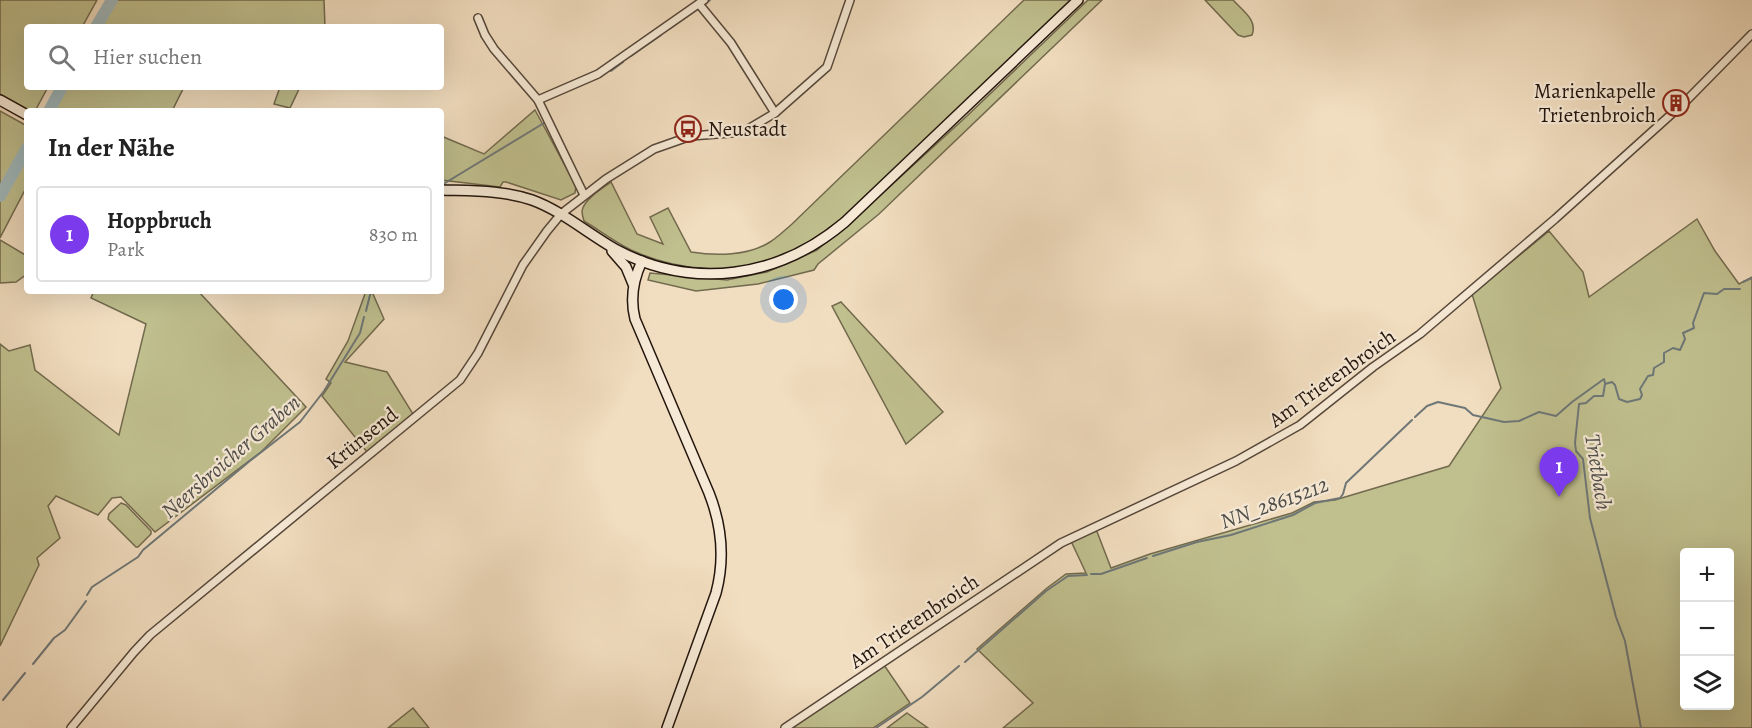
<!DOCTYPE html>
<html lang="de">
<head>
<meta charset="utf-8">
<style>
  :root { --surface:#fff; --page:#f2f2f2; --text:#222; --muted:#767676; --line:#e0e0e0; --accent:#7c3aed }
  body { margin:0; font-family:Alegreya,serif; background:var(--page); color:var(--text) }
  .controls { position:absolute; right:18px; bottom:18px; display:grid; overflow:hidden; border-radius:6px; box-shadow:0 6px 24px #0002 }
  .controls button { width:54px; height:54px; display:grid; place-items:center; padding:0; border:0; border-bottom:2px solid var(--line); background:var(--surface); color:var(--text); font:30px sans-serif }
  .you { position:absolute; left:784px; top:300px; width:21px; height:21px; margin:-15px; border:4px solid #fff; border-radius:50%; background:#1a73e8; box-shadow:0 0 0 9px #1a73e833 }
  .badge { display:grid; place-items:center; width:39px; height:39px; border-radius:50%; background:var(--accent); color:#fff; font-size:20px; font-weight:700 }
  .pin { position:absolute; translate:-50% -50px; filter:drop-shadow(0 2px 3px #0008) }
  .pin::after { content:''; position:absolute; top:32px; width:21px; height:18px; background:inherit; clip-path:polygon(0 0,100% 0,50% 100%) }
  .list { margin:0; padding:0; list-style:none }
  h2 { display:flex; justify-content:space-between; align-items:center; height:78px; margin:0; padding:0 24px; font-size:26px }
  h2 small { font-size:20px; font-weight:400; color:var(--muted) }
  .list li { display:grid; grid-template-columns:39px 1fr auto; gap:18px; align-items:center; box-sizing:border-box; height:96px; margin:0 12px 12px; padding:0 12px; border:2px solid var(--line); border-radius:6px }
  .list b { display:block; font-size:22px; white-space:nowrap }
  .list p { margin:0; font-size:20px; white-space:nowrap; color:var(--muted) }
  .list em { font-size:20px; font-style:normal; color:var(--muted) }
  .icon { flex:none; width:33px; height:33px; fill:none; stroke:currentColor; stroke-width:2; stroke-linecap:round; stroke-linejoin:round }
  .map { position:relative; flex:none; width:1752px; height:728px; overflow:hidden }
  .search { position:absolute; background:var(--surface); box-shadow:0 6px 24px #0002; left:24px; top:24px; width:420px; height:66px; display:flex; align-items:center; gap:15px; box-sizing:border-box; padding:0 21px; border-radius:6px; color:var(--muted); font-size:22px }
  .panel { position:absolute; background:var(--surface); box-shadow:0 6px 24px #0002; left:24px; top:108px; width:420px; height:186px; border-radius:6px }
  .map>svg:first-child { display:block }
  .green { fill:#c0bf8e; stroke:#726a4e; stroke-width:1.5; fill-rule:evenodd }
  .lines { fill:none; stroke-linecap:round; stroke-linejoin:round }
  .stream { stroke:#6e7777; stroke-width:2 }
  .river { stroke:#a0b9bd; stroke-width:12 }
  .street-casing { stroke:#56473a; stroke-width:10 }
  .secondary-casing { stroke:#23150d; stroke-width:12 }
  .street { stroke:#f6e9d5; stroke-width:7 }
  .secondary { stroke:#f6e9d5; stroke-width:9 }
  .labels { text-anchor:middle; stroke-width:4.5; stroke-linejoin:round; paint-order:stroke }
  .poi-label { font-size:21px; fill:#23150d; stroke:#f6e9d5; text-anchor:end }
  .street-label { font-size:21px; fill:#23150d; stroke:#f6e9d5 }
  .water-label { font-size:22px; font-style:italic; fill:#4f4e4b; stroke:#f6e9d5 }
</style>
</head>
<body>
<div class="map">
<svg width="1752" height="728" viewBox="0 0 1752 728">
  <rect width="100%" height="100%" fill="#f1ddbf"/>
  <filter id="stains"><feTurbulence type="fractalNoise" baseFrequency=".00333" numOctaves="4"/><feColorMatrix values="0 0 0 0 .2 0 0 0 0 .09 0 0 0 0 .02 0 0 0 .5 -.17"/></filter>
  <radialGradient id="worn" r=".72"><stop offset=".6" stop-color="#630" stop-opacity="0"/><stop offset="1" stop-color="#630" stop-opacity=".3"/></radialGradient>
  <!-- green -->
  <g class="green">
    <path d="M0 0H97L82 27H27V87H48L35 111H30L0 94Z"/>
    <path d="M115 0H324L325 27H214L211 25 210 27H99Z"/>
    <path d="M1024 0H1071L846 216C824 231 804 248 779 257 732 276 677 271 631 250 615 242 599 230 584 221 583 218 582 214 582 211 584 199 603 188 611 182L637 234 663 244 650 217 668 208 691 252C716 256 748 256 770 242 778 237 785 230 792 224Z"/>
    <path d="M1088 0H1102L879 214 818 264 814 270 758 284 696 291 648 280 650 273 727 280 767 272 817 250 873 202 967 116Z"/>
    <path d="M1205 0H1233C1242 10 1258 20 1252 35L1244 37 1238 35Z"/>
    <path d="M66 87H184L172 111H52Z"/>
    <path d="M280 87H300L290 108 274 104Z"/>
    <path d="M535 110 576 186 575 193 561 200 506 182H503L500 187 441 180V136L484 154Z"/>
    <path d="M0 111 27 126V186L0 238Z"/>
    <path d="M1697 219 1715 251 1739 284 1752 277V728H1003L1033 703 977 649 1047 588 1066 574 1086 573 1071 541 1096 529 1111 568 1150 554 1292 513 1314 502 1335 500 1449 466 1501 388 1472 294 1549 231 1583 272 1589 297ZM1684 552H1730V706H1684Z"/>
    <path d="M0 240 27 256V274L16 282 0 283Z"/>
    <path d="M94 291H198L306 407 261 452 155 532 121 497 112 498 98 515 56 496 48 506 60 538 37 558 39 565 0 646V344L9 351 30 345 35 370 119 435 146 324 91 298Z"/>
    <path d="M366 291H374L373 294 384 319 345 362 387 372 413 414 367 452 322 396 331 383 326 379 348 341Z"/>
    <path d="M841 302 943 412 906 444 832 306Z"/>
    <path d="M121 503 126 505 151 531V534L138 547H136L108 519 109 514Z"/>
    <path d="M884 665 910 703 873 728H791Z"/>
    <path d="M413 708 429 728H388Z"/>
    <path d="M907 713 928 728H887Z"/>
  </g>
  <g class="lines">
    <!-- stream -->
    <g class="stream">
      <path d="M703 6 710 0"/>
      <path d="M669 29 698 9"/>
      <path d="M631 56 661 35"/>
      <path d="M611 71 623 62"/>
      <path d="M445 183 544 123"/>
      <path d="M1743 282 1752 278"/>
      <path d="M366 311 371 291"/>
      <path d="M1415 417 1427 406 1438 402 1465 408 1473 415 1504 422 1519 421 1539 412 1556 416 1572 402 1604 379 1605 383"/>
      <path d="M1153 556 1197 542 1231 535 1293 515 1315 503 1340 498 1343 494 1346 483 1412 420"/>
      <path d="M1091 574H1101L1147 558"/>
      <path d="M87 595 92 587 138 557 143 550 251 460 300 422 324 391 360 333 364 317"/>
      <path d="M965 662 1046 591 1068 576 1087 575"/>
      <path d="M33 664 54 638 65 630 86 601"/>
      <path d="M3 700 25 673"/>
      <path d="M876 728 922 697 959 666"/>
      <path d="M1641 728 1625 641 1616 617 1590 518 1583 459 1576 451 1575 443 1579 404 1586 403 1594 396H1603L1605 384 1612 382 1615 385 1619 399 1627 402 1640 399 1642 395 1640 389 1648 376 1653 375 1654 368 1664 362V353L1673 348 1680 350 1685 339 1683 333 1694 328 1693 323 1704 293 1717 294 1724 289H1740"/>
    </g>
    <!-- river -->
    <g class="river">
      <path d="M96 27 112 0"/>
      <path d="M49 111 62 87"/>
      <path d="M0 196 27 148"/>
    </g>
    <defs>
      <g id="street">
        <path d="M699 4 731 43 775 113"/>
        <path d="M478 18 485 35 494 49 538 100 584 195"/>
        <path d="M538 100 598 74 704 0"/>
        <path d="M71 728 134 652 150 635 460 380 478 353 523 265 547 231 561 214 606 179 654 149 691 136 743 132 775 113 827 67 850 0"/>
        <path d="M785 728 1061 543 1236 461 1300 425 1373 367 1420 334 1555 219 1686 101 1752 34"/>
      </g>
      <g id="secondary">
        <path d="M0 100 27 115"/>
        <path d="M441 190C471 191 503 190 532 200 562 211 587 233 615 249 693 291 779 278 845 222L1078 0"/>
        <path d="M612 251 626 267 633 284"/>
        <path d="M642 261C633 280 630 299 635 319L709 493C722 526 725 559 716 593L667 728"/>
      </g>
    </defs>
    <!-- street casing -->
    <use href="#street" class="street-casing"/>
    <!-- secondary casing -->
    <use href="#secondary" class="secondary-casing"/>
    <!-- street -->
    <use href="#street" class="street"/>
    <!-- secondary -->
    <use href="#secondary" class="secondary"/>
  </g>
  <!-- icons -->
  <defs>
    <symbol id="building-ring" viewBox="-11 -11 22 22"><circle r="9.5" fill="#f6e9d5" stroke="#8f2418" stroke-width="1.5"/><path d="M-4-6H4V6H1V3H-1V6H-4ZM-2.5-4.3h1.7v1.8h-1.7ZM.8-4.3h1.7v1.8H.8ZM-2.5-1h1.7V.8h-1.7ZM.8-1h1.7V.8H.8Z" fill="#8f2418"/></symbol>
    <symbol id="bus-ring" viewBox="-11 -11 22 22"><circle r="9.5" fill="#f6e9d5" stroke="#8f2418" stroke-width="1.5"/><path d="M-5-6H5V4H4V6H2V4H-2V6H-4V4H-5ZM-3.5-4V0h7V-4ZM-3.5 1.2v1.5H-2V1.2ZM2 1.2v1.5H3.5V1.2Z" fill="#8f2418"/></symbol>
  </defs>
  <g fill-rule="evenodd">
    <use href="#building-ring" x="1661" y="88" width="30" height="30"/>
    <use href="#bus-ring" x="673" y="114" width="30" height="30"/>
  </g>
  <g class="labels">
    <!-- poi labels -->
    <g class="poi-label">
      <text x="1656" y="98">Marienkapelle<tspan x="1656" dy="24">Trietenbroich</tspan></text>
      <text x="708" y="136" text-anchor="start">Neustadt</text>
    </g>
    <!-- street labels -->
    <g class="street-label">
      <text transform="translate(1332 378) rotate(-36)" y="7">Am Trietenbroich</text>
      <text transform="translate(362 438) rotate(-39)" y="7">Krünsend</text>
      <text transform="translate(914 621) rotate(-34)" y="7">Am Trietenbroich</text>
    </g>
    <!-- water labels -->
    <g class="water-label">
      <text transform="translate(230 456) rotate(-41)" y="8">Neersbroicher Graben</text>
      <text transform="translate(1599 472) rotate(81)" y="8">Trietbach</text>
      <text transform="translate(1274 502) rotate(-20)" y="8">NN_28615212</text>
    </g>
  </g>
  <rect width="100%" height="100%" filter="url(#stains)"/>
  <rect width="100%" height="100%" fill="url(#worn)"/>
</svg>
<div class="controls">
<button>+</button>
<button>−</button>
<button><svg class="icon" aria-label="layers" viewBox="0 0 24 24"><path d="M12 4l9 5-9 5-9-5zM3 14l9 5 9-5"/></svg></button>
</div>
<div class="you"></div>
<div class="pin badge" style="left:1559px;top:497px">1</div>
<div class="search"><svg class="icon" aria-label="search" viewBox="0 0 24 24"><circle cx="10" cy="10" r="6"/><path d="M15 15l6 6"/></svg>Hier suchen</div>
<section class="panel">
<h2>In der Nähe<small></small></h2>
<ul class="list">
<li><span class="badge">1</span><div><b>Hoppbruch</b><p>Park</p></div><em>830 m</em></li>
</ul>
</section>
</div>
</body>
</html>
